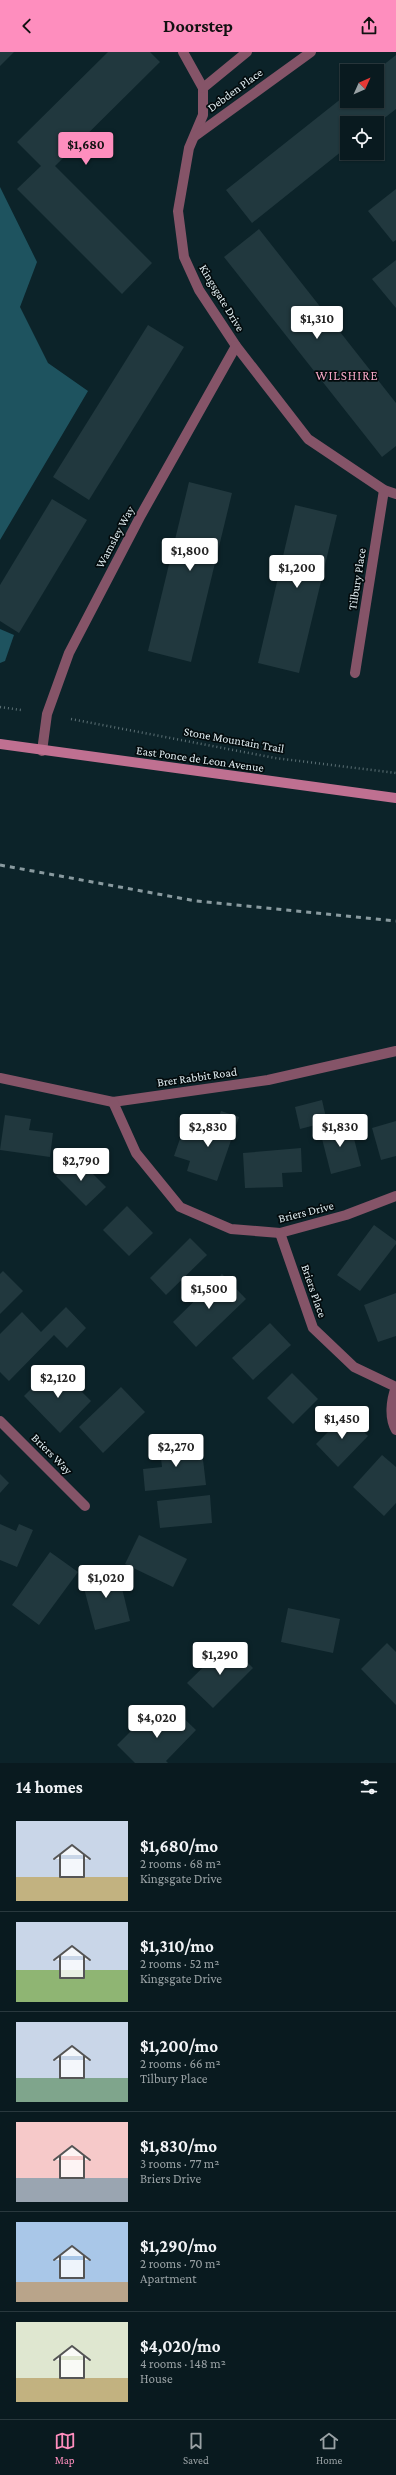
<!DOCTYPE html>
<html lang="en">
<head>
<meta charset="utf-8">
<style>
	:root { --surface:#091a1f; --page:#122328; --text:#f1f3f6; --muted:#99a1a4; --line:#29383d; --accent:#fe8ebe }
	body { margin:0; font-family:"Crimson Pro",serif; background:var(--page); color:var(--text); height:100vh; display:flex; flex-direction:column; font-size:15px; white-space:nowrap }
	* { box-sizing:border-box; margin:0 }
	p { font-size:13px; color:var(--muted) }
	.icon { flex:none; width:22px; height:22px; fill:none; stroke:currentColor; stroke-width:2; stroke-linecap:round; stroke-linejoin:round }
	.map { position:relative; height:1711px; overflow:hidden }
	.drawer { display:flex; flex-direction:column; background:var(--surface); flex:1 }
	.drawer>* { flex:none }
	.needle { width:26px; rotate:45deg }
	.tools { position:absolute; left:340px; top:12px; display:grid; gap:8px }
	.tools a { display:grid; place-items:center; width:44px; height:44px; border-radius:0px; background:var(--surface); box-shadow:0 1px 3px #0004,0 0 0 1px var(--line); font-size:20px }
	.price { position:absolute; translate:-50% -34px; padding:0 9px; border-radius:4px; background:#fff; color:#222; font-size:13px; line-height:26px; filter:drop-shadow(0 1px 2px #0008) }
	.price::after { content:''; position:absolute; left:50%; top:24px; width:12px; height:9px; margin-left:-6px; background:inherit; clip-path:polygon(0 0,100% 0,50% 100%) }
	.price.current { background:var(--accent); color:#111 }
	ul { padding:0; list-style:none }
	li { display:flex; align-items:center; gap:12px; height:100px; padding:0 16px }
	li+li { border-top:1px solid var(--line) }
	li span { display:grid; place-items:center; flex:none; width:112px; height:80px; border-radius:0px; color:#555 }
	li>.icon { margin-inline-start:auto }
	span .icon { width:48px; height:48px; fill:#fffc; stroke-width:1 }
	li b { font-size:17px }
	h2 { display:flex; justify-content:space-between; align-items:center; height:48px; padding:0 16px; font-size:17px }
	header { display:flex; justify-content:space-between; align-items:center; height:52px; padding:0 16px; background:var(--accent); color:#111; font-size:18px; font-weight:700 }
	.dock { display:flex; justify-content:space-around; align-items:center; height:56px; border-top:1px solid var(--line); background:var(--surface); font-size:11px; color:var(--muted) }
	.dock a { display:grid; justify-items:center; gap:2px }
	.dock .current { color:var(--accent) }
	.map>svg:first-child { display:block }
	.forest { fill:#1e535f }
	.building { fill:#21383e }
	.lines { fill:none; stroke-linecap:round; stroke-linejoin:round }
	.path { stroke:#5b6f74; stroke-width:2.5; stroke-dasharray:1 3; stroke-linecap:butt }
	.minor { stroke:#855468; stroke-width:10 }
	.secondary { stroke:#bf7091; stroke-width:10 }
	.rail { stroke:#899a9f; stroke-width:3; stroke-dasharray:5 5; stroke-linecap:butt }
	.labels { text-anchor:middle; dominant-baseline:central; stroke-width:3.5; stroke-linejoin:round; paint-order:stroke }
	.street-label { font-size:12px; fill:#e1eef2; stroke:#030b0d }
	.neighbourhood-label { font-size:13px; letter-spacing:1px; fill:#f4a5c4; stroke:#030b0d }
</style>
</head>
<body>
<header><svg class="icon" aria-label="back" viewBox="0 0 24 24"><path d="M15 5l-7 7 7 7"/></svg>Doorstep<svg class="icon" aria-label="share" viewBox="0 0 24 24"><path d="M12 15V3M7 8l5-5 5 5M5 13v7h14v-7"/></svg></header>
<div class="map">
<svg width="396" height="1711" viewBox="0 0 396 1711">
	<rect width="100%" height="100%" fill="#0c2329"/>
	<g class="forest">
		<polygon points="0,135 37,210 20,255 48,311 88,339 0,488"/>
		<polygon points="0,577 14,583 5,609 0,611"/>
	</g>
	<g class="building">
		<polygon points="0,0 14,0 0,14"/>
		<polygon points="108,0 150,0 160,10 55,114 152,211 122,242 17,137 41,114 17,90"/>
		<polygon points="396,3 396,57 378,71 347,71 347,95 252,171 226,138 347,42 347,49 377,49 377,18"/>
		<polygon points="396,137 396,188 393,190 368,159"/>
		<polygon points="259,177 396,351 396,394 382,405 224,205"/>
		<polygon points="396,208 396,256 372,227"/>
		<polygon points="148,273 184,295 89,448 53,425"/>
		<polygon points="189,430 232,441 191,610 148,599"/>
		<polygon points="52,447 87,468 19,581 0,569 0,533"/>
		<polygon points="295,453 337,463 299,621 258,611"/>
		<polygon points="322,1048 327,1070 300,1077 295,1055"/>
		<polygon points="221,1059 239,1065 217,1129 187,1119 190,1109 174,1104 182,1081 210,1091"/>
		<polygon points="5,1063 31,1067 29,1078 53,1081 50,1105 0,1098"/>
		<polygon points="396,1069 396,1104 381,1108 372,1076"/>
		<polygon points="350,1071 361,1114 331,1122 320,1079"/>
		<polygon points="301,1096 302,1120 282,1121 283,1135 245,1136 243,1101"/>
		<polygon points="76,1105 106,1135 86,1154 56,1124"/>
		<polygon points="127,1154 153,1181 129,1204 103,1178"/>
		<polygon points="374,1173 396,1189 396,1192 360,1239 337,1223"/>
		<polygon points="190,1186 207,1203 166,1243 150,1226"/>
		<polygon points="3,1219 23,1239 0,1262 0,1222"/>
		<polygon points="222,1222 246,1247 196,1295 173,1270"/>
		<polygon points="396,1241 396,1284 378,1290 364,1253"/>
		<polygon points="66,1255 86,1276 67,1296 54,1283 9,1329 0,1320 0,1282 22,1260 41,1280"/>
		<polygon points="270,1271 291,1293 253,1328 232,1306"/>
		<polygon points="55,1313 91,1349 60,1381 24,1344"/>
		<polygon points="292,1321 318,1347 293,1372 267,1346"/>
		<polygon points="121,1335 145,1360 103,1401 79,1375"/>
		<polygon points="346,1362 368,1384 338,1415 316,1392"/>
		<polygon points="183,1387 184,1401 202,1399 206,1433 145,1439 143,1417 162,1415 159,1389"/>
		<polygon points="382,1403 396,1415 396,1451 384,1464 353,1435"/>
		<polygon points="0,1422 9,1431 0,1441"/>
		<polygon points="210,1443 212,1471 160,1476 157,1449"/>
		<polygon points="0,1472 16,1479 19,1472 33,1478 17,1515 0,1508"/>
		<polygon points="139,1483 187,1507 173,1535 125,1512"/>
		<polygon points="50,1500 78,1520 39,1573 12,1553"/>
		<polygon points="117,1516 130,1569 95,1578 81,1525"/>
		<polygon points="288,1556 340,1567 333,1601 281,1590"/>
		<polygon points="228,1591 253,1616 213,1656 187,1631"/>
		<polygon points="387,1591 396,1600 396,1653 361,1617"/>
		<polygon points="171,1654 196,1678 166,1709 168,1711 135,1711 117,1693 140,1670 148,1678"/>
	</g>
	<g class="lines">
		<g class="path">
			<polyline points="0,655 21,658"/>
			<polyline points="71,667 275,706 396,721"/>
		</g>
		<g class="minor">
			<polyline points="183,0 203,36 203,63 189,96 178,159 184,205 199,238 236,294 308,387 384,438 396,442"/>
			<polyline points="203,36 247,0"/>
			<polyline points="195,84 311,0"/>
			<polyline points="355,621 384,438"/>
			<polyline points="42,699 47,662 69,601 141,463 236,294"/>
			<polyline points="0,1026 113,1050 268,1028 396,999"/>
			<polyline points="113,1050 136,1101 180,1155 231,1177 280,1181 346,1163 396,1144"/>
			<path d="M280 1181 313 1276 354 1315 396 1335C391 1348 389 1366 396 1378"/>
			<polyline points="0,1369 85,1454"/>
		</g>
		<polyline class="secondary" points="0,692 396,746"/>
		<polyline class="rail" points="0,813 196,849 396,869"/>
	</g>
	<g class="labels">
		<g class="street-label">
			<text transform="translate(235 38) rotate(-36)">Debden Place</text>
			<text transform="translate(222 246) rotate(59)">Kingsgate Drive</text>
			<text transform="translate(115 485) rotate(-62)">Wamsley Way</text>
			<text transform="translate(357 527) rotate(-81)">Tilbury Place</text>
			<text transform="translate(234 688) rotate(10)">Stone Mountain Trail</text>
			<text transform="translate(200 707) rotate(8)">East Ponce de Leon Avenue</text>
			<text transform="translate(197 1025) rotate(-8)">Brer Rabbit Road</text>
			<text transform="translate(306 1160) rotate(-14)">Briers Drive</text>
			<text transform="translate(314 1239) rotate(71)">Briers Place</text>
			<text transform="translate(52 1402) rotate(45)">Briers Way</text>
		</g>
		<g class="neighbourhood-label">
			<text x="347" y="323">WILSHIRE</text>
		</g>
	</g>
</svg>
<div class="tools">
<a><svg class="needle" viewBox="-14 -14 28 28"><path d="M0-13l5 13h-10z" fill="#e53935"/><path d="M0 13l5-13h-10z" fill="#99a1a4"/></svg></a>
<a><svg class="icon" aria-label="locate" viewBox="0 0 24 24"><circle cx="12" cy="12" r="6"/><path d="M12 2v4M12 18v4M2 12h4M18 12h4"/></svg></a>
</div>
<b class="price current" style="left:86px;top:114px">$1,680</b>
<b class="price" style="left:317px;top:288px">$1,310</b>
<b class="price" style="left:190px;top:520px">$1,800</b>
<b class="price" style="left:297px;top:537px">$1,200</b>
<b class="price" style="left:208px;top:1096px">$2,830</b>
<b class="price" style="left:340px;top:1096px">$1,830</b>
<b class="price" style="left:81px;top:1130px">$2,790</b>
<b class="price" style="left:209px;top:1258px">$1,500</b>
<b class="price" style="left:58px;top:1347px">$2,120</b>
<b class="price" style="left:342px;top:1388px">$1,450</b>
<b class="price" style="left:176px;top:1416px">$2,270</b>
<b class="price" style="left:106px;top:1547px">$1,020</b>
<b class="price" style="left:220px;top:1624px">$1,290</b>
<b class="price" style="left:157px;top:1687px">$4,020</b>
</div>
<section class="drawer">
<h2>14 homes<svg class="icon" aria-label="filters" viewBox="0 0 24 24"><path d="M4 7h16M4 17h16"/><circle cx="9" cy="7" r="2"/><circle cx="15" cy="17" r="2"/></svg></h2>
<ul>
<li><span style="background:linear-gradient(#c9d6e8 70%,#c2b280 0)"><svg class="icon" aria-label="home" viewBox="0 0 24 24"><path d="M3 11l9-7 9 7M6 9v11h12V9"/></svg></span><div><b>$1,680/mo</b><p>2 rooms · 68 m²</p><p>Kingsgate Drive</p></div></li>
<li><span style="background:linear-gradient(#c9d6e8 60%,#8fb573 0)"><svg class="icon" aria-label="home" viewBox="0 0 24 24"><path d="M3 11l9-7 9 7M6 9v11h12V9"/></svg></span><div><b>$1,310/mo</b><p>2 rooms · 52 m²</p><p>Kingsgate Drive</p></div></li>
<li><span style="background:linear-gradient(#c9d6e8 70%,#7fa58c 0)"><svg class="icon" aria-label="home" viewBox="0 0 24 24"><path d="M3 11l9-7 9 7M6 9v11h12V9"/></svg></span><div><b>$1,200/mo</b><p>2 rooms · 66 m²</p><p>Tilbury Place</p></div></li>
<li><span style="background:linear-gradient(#f6c9c9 70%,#9aa5b1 0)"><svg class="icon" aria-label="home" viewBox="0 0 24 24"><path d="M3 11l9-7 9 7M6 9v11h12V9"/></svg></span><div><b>$1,830/mo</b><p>3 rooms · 77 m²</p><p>Briers Drive</p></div></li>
<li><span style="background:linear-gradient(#a9c7e8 75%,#b9a48a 0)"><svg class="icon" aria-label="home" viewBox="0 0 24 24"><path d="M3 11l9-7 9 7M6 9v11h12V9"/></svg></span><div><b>$1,290/mo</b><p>2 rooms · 70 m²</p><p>Apartment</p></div></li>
<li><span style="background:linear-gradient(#dfe7d0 70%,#c2b280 0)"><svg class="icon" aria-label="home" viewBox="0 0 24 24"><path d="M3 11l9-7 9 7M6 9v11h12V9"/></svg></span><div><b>$4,020/mo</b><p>4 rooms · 148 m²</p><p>House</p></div></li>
</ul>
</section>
<nav class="dock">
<a class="current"><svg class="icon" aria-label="map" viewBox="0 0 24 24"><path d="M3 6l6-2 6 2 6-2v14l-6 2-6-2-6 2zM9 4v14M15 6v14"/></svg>Map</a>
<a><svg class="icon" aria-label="saved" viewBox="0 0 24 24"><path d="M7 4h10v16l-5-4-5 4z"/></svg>Saved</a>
<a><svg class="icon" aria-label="home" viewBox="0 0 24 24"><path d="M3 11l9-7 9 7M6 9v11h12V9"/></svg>Home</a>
</nav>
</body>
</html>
